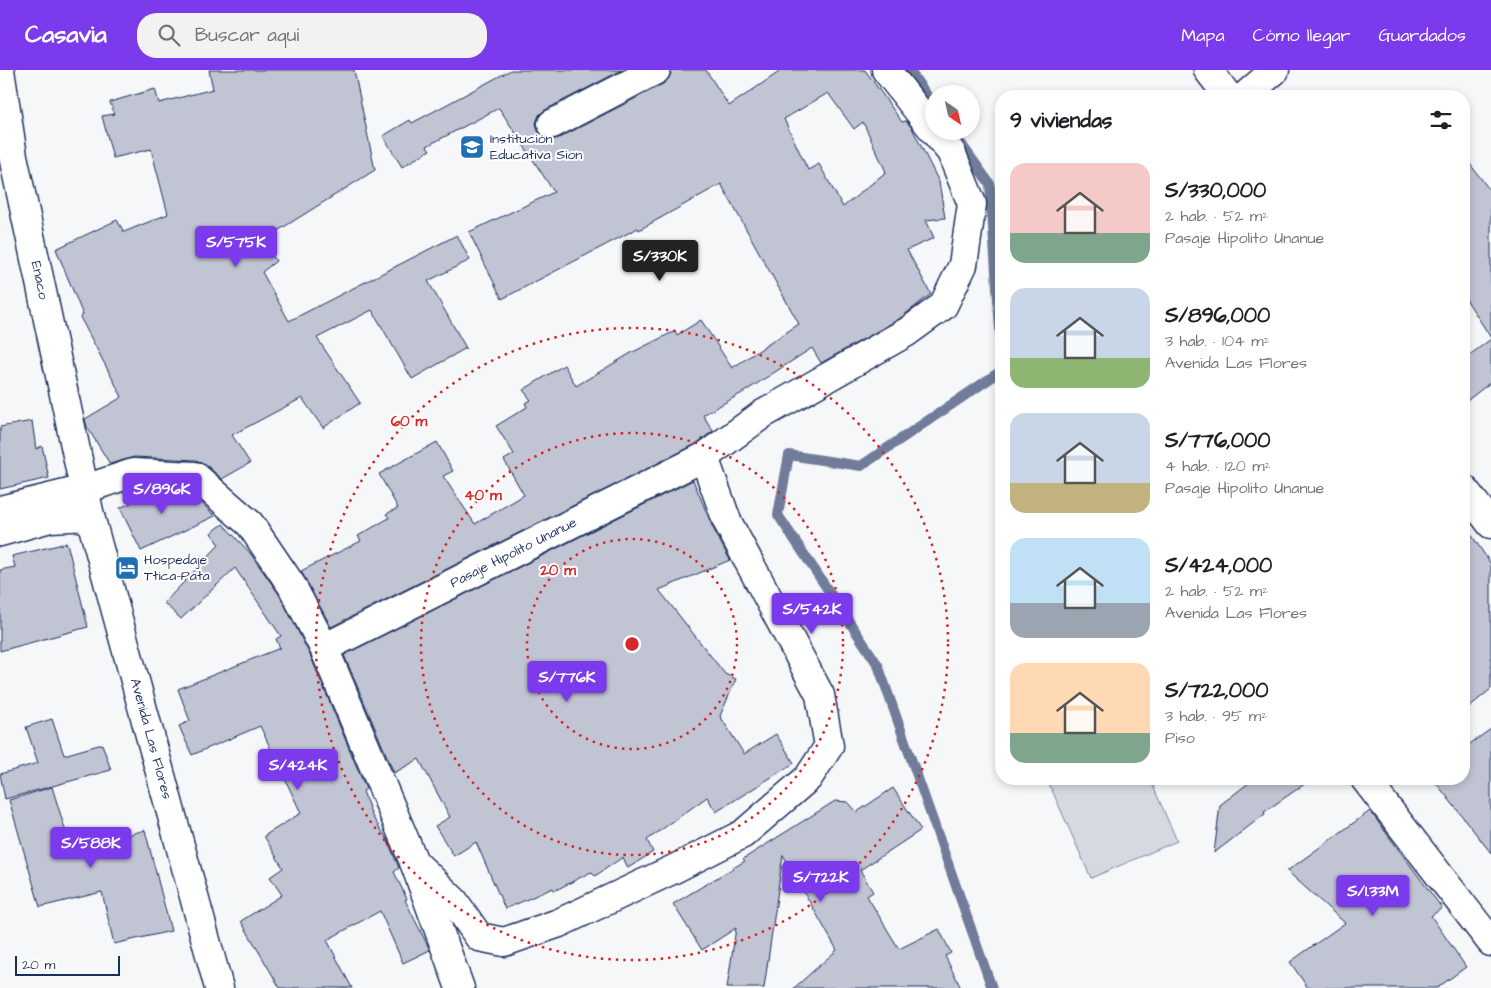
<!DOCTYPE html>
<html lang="es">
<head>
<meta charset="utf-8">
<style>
	:root { --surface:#fff; --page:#f2f2f2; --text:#202124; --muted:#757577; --accent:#7c3aed }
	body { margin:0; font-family:"Architects Daughter",sans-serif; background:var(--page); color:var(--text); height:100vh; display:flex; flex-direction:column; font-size:19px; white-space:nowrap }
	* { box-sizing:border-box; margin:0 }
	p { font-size:16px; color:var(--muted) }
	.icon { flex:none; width:28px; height:28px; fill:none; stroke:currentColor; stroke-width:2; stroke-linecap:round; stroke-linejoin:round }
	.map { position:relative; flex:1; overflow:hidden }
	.panel { position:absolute; left:995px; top:20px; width:475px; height:695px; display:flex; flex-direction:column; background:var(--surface); border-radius:20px; box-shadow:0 2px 8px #0003 }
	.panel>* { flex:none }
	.needle { width:32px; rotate:146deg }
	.controls { position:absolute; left:925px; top:15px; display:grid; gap:10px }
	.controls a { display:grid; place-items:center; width:55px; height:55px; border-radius:50%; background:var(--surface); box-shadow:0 2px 8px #0003; font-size:25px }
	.scale { position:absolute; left:15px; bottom:12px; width:105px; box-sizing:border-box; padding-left:5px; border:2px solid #1b2f5e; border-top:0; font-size:14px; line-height:18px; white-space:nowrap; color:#1b2f5e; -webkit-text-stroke:4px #fff; paint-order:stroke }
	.price { position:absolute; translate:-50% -42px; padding:0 11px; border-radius:5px; background:var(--accent); color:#fff; font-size:16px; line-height:32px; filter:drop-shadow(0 1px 2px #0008) }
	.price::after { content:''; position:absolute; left:50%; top:30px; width:15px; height:11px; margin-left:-8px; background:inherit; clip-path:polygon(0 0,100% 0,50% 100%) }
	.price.active { background:#222; color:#fff }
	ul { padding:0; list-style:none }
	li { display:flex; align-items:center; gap:15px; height:125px; padding:0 15px }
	li span { display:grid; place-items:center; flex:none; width:140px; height:100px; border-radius:15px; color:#555 }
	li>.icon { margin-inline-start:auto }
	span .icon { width:60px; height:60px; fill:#fffc; stroke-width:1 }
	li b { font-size:21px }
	h2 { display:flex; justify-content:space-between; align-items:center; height:60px; padding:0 15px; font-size:21px }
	header { display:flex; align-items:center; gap:30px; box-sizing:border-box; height:70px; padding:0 25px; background:var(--accent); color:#fff }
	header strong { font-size:24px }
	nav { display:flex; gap:28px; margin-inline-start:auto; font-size:18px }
	.search { width:350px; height:45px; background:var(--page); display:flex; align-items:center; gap:12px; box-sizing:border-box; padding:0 18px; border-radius:20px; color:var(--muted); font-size:19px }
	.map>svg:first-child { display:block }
	.green { fill:#d6d9e2; stroke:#7884a0 }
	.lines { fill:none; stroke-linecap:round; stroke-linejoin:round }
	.stream { stroke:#707c99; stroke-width:10 }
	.building { fill:#c0c4d3; stroke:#1b2f5e; fill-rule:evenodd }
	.minor-casing { stroke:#1b2f5e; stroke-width:31 }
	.major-casing { stroke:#1b2f5e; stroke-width:31 }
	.minor { stroke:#fff; stroke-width:28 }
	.major { stroke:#fff; stroke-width:28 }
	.ring { fill:none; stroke:#d62828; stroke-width:2.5; stroke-dasharray:2.5 5 }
	.labels { text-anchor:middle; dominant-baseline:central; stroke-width:4; stroke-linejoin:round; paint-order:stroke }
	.poi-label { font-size:14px; fill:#1b2f5e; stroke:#fff; text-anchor:start }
	.street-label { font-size:14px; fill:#1b2f5e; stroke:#fff }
	.centre { fill:#d62828; stroke:#fff; stroke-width:2.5 }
	.ring-label { font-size:15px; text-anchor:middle; font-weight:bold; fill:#d62828; stroke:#fff; stroke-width:4; stroke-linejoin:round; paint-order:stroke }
</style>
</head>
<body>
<header>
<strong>Casavia</strong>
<div class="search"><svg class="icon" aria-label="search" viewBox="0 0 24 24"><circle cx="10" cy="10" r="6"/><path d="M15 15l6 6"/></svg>Buscar aquí</div>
<nav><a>Mapa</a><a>Cómo llegar</a><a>Guardados</a></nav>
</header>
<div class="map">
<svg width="1491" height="918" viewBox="0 0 1491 918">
	<rect width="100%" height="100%" fill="#f6f7f9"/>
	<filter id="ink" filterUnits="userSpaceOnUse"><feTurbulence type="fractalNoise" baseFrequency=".02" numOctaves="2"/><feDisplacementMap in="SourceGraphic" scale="10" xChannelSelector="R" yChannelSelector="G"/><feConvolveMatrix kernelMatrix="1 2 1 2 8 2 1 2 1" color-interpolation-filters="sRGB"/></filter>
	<g filter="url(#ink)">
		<polygon class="green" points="1047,709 1150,709 1177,771 1091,808"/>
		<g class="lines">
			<g class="stream">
				<polyline points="909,0 934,35"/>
				<polyline points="952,61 990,114 1001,274"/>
				<polyline points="992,918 878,595 778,445 789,385 861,396 1001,301"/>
			</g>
		</g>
		<g class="building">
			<polygon points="209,0 354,0 375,100 263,170 276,191 262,202 289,251 457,165 470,190 428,211 466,278 412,309 372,240 317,268 360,333 323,358 302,328 232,365 250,393 222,409 205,394 196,390 134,387 110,394 87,357 85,349 122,327 80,247 83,245 56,179 117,150 124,162 168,144 151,79 113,88 102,46 114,44 110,32 155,19 159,33 213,19"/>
			<path d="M511 0H622L545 40 539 45 536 53 538 61 543 67 552 70 559 68 663 14 669 8 672 0H706L729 36 782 0H865L902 52 906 51 912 58 939 112 945 148 926 150 934 168 907 180 931 224 899 249 821 293 812 278 744 322 703 345 713 361 696 374 331 557 301 501 361 471 358 466 389 448 386 444 398 438 379 404 437 372 453 401 443 406 475 454 524 425 504 390 514 384 496 356 527 337 525 333 531 330 523 320 564 295 576 316 631 283 675 261 677 265 701 250 732 298 799 254 721 114 639 160 638 158 502 229 469 162 554 122 499 38 427 76 430 80 402 97 383 66 410 50 412 53ZM828 23 854 59 863 52 886 102 843 137 819 94 808 100 784 49Z"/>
			<polygon points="1464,86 1491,122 1491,268 1464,226"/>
			<polygon points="1491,269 1491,312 1464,333 1464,289"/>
			<polygon points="32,351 36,379 42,376 49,408 0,419 0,357"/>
			<polygon points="693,410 713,458 730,490 659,520 725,604 736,609 720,646 744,684 776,664 794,693 716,742 707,727 647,770 653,782 628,798 623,787 595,806 591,802 554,821 553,818 505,839 476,772 454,786 435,756 450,747 419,689 394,703 344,585"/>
			<polygon points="135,419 189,421 215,446 141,481 120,438 133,432 127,422"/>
			<polygon points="223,454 250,483 279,524 310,585 366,719 363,721 372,746 387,769 399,798 394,802 407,829 405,830 430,880 403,893 380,841 327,870 352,918 280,918 241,851 282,825 270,807 283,798 264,766 301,743 260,656 192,685 179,656 190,651 178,619 280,578 276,569 281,566 235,498 181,549 164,533 219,475 211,463"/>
			<polygon points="1464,454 1491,494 1491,619 1464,641"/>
			<polygon points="67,473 88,557 0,581 0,500 15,497 12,486"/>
			<polygon points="52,649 64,685 102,674 111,700 5,729 0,704 38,693 26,657"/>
			<polygon points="1491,659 1491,783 1433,709 1464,709 1464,678"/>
			<polygon points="1254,709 1312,709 1264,742 1265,744 1214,783 1220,735"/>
			<polygon points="52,717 69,772 83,768 85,777 145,760 171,861 114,874 102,822 40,837 9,730"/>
			<polygon points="893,718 921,760 860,800 873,822 867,826 899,879 939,859 951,883 945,886 961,918 794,918 837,880 783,785 764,918 727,918 736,858 702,880 673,834 745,791 743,789 835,731 848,732 857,742"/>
			<polygon points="1370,741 1442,838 1431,846 1466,897 1437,918 1308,918 1290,892 1345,853 1287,801"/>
		</g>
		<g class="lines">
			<defs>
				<g id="minor">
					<polyline points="886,0 934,61"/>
					<polyline points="1208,0 1228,26"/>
					<polyline points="1245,26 1275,0"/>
					<polyline points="552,54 656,0"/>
					<polyline points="1464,419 1491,454"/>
					<polyline points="0,440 85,419 133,403 195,406 250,454 292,516 324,578 414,792 460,918"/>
					<polyline points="0,462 50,448 90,446"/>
					<path id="s1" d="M324 578 704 387"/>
					<polyline points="1365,709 1491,872"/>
					<polyline points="414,792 454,831 479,867 504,872 559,853 674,799 743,764 808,708 829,676 820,625 727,451 704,387 763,344 907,262 943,236 963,195 972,134 951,82 934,61"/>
				</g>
				<g id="major">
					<path id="s2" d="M0 0 13 86 90 446 219 918"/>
				</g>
			</defs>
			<use href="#minor" class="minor-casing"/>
			<use href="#major" class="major-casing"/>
			<use href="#minor" class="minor"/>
			<use href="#major" class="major"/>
		</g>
	</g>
	<g class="ring">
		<circle cx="632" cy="574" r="105"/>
		<circle cx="632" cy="574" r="211"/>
		<circle cx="632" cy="574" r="316"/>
	</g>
	<defs>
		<symbol id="school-square" viewBox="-11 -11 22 22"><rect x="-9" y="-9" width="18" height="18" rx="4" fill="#1f6fb2" stroke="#fff"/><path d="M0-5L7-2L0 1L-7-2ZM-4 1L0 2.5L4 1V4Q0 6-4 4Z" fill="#fff"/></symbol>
		<symbol id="hotel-square" viewBox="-11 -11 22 22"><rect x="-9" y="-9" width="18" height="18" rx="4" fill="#1f6fb2" stroke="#fff"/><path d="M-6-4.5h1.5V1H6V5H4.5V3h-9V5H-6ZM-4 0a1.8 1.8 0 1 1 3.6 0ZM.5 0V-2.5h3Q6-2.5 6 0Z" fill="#fff"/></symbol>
	</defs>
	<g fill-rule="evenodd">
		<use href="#school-square" x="458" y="63" width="28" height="28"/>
		<use href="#hotel-square" x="113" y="484" width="28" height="28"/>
	</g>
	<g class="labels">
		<g class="poi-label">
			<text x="490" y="69">Institución<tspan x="490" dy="16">Educativa Sion</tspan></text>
			<text x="144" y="490">Hospedaje<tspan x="144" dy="16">Ttica-Pata</tspan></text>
		</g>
		<g class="street-label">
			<text stroke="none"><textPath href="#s2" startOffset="214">Enaco</textPath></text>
			<text stroke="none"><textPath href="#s1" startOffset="212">Pasaje Hipolito Unanue</textPath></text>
			<text stroke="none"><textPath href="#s2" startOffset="686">Avenida Las Flores</textPath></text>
		</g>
	</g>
	<circle cx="632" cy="574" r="8" class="centre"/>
	<g class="ring-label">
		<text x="409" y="356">60 m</text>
		<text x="483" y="430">40 m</text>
		<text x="558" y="505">20 m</text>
	</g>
</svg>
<div class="controls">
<a><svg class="needle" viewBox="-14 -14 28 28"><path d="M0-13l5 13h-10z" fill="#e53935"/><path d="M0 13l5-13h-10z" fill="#757577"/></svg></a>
</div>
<div class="scale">20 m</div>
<b class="price" style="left:236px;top:198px">S/575K</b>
<b class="price active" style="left:660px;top:212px">S/330K</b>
<b class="price" style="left:162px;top:445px">S/896K</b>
<b class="price" style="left:812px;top:565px">S/542K</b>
<b class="price" style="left:567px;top:633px">S/776K</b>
<b class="price" style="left:298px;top:721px">S/424K</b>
<b class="price" style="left:91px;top:799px">S/588K</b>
<b class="price" style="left:821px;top:833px">S/722K</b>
<b class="price" style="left:1373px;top:847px">S/1.33M</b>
<section class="panel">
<h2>9 viviendas<svg class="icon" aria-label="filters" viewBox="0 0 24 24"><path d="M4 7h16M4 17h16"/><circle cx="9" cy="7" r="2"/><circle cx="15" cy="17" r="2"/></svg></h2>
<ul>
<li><span style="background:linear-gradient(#f6c9c9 70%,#7fa58c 0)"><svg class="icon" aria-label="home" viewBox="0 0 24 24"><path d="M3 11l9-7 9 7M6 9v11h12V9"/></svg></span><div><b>S/330,000</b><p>2 hab. · 52 m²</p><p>Pasaje Hipolito Unanue</p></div></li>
<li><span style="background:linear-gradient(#c9d6e8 70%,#8fb573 0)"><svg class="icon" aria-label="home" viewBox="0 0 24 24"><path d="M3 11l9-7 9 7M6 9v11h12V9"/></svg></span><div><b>S/896,000</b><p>3 hab. · 104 m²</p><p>Avenida Las Flores</p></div></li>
<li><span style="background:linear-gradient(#c9d6e8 70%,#c2b280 0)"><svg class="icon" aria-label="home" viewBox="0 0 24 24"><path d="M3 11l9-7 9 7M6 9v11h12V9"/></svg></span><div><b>S/776,000</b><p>4 hab. · 120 m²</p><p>Pasaje Hipolito Unanue</p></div></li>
<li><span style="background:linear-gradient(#bfe0f5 65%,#9aa5b1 0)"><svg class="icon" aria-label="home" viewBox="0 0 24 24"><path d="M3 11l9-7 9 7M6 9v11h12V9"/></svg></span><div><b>S/424,000</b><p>2 hab. · 52 m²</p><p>Avenida Las Flores</p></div></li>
<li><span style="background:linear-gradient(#ffd9b3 70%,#7fa58c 0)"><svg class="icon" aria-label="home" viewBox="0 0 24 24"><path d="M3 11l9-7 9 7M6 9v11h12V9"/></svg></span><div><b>S/722,000</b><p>3 hab. · 95 m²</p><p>Piso</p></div></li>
</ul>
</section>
</div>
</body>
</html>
